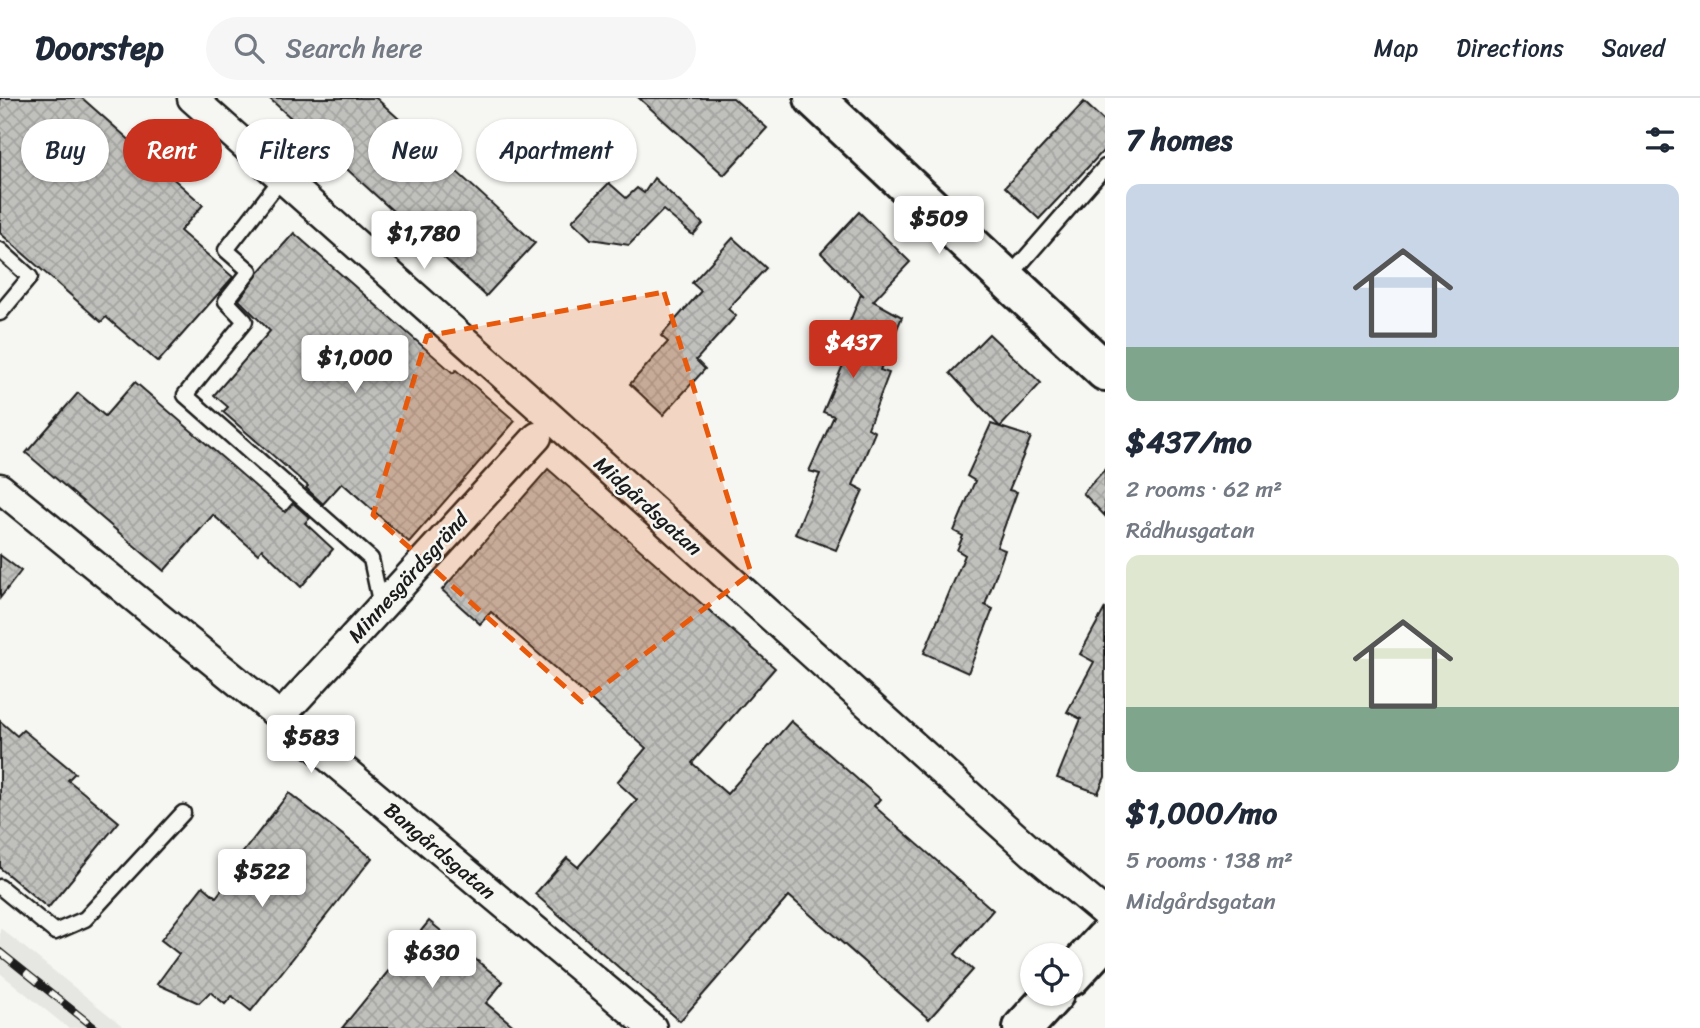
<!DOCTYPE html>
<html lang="en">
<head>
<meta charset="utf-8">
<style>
	:root { --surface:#fff; --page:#f6f6f7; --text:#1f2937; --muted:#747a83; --line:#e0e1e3; --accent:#c8321e }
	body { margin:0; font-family:Sriracha,sans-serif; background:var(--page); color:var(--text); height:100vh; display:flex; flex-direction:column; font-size:26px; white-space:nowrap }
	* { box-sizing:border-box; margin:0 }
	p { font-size:23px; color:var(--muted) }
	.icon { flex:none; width:38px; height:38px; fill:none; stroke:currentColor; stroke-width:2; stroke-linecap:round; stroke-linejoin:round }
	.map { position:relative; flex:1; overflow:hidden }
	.details { display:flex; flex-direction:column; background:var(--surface); width:595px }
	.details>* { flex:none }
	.banner { position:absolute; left:21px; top:21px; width:665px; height:63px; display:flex; gap:14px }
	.tools { position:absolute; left:1020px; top:845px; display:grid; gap:14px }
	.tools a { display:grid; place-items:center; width:63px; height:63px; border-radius:50%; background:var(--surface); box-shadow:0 2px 5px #0004; font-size:35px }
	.price { position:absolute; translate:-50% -60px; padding:0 16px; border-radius:7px; background:#fff; color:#222; font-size:23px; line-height:46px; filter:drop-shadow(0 2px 4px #0008) }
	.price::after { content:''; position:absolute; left:50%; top:42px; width:21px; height:16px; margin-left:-10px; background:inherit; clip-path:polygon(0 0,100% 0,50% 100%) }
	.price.current { background:var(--accent); color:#fff }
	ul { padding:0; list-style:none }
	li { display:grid; align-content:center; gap:14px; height:371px; padding:0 21px }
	li span { display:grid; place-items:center; height:217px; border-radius:14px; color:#555 }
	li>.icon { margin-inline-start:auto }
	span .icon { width:126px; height:126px; fill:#fffc; stroke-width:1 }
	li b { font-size:30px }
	h2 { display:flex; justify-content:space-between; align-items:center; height:84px; padding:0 21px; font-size:30px }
	.chip { padding:0 24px; border-radius:32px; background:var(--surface); box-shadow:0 2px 5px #0004; font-size:24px; line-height:63px }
	.chip.current { background:var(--accent); color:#fff }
	header { display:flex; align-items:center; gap:42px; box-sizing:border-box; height:98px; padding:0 35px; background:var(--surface); border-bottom:2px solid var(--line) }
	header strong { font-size:33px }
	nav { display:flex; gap:38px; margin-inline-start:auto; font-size:24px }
	.search { width:490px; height:63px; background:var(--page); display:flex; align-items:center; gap:18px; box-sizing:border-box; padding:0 24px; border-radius:38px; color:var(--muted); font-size:26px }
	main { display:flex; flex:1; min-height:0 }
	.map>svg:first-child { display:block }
	.built { fill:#e6e6e2 }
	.building { fill:url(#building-cross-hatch); stroke:#1c1c1c; stroke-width:2 }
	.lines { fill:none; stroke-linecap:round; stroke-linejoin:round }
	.lane-casing { stroke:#1c1c1c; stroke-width:19 }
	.street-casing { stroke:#1c1c1c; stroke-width:33 }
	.secondary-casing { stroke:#1c1c1c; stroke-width:44 }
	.lane { stroke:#f6f6f2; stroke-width:14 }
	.street { stroke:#f6f6f2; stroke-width:28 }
	.secondary { stroke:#f6f6f2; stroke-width:38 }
	.rail-casing { stroke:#1c1c1c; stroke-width:8 }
	.rail { stroke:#f6f6f2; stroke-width:5; stroke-dasharray:16; stroke-linecap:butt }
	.marked { fill:#e8590c; fill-opacity:0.2; stroke:#e8590c; stroke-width:5; stroke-dasharray:14 9; stroke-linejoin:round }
	.labels { text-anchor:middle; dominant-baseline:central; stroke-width:5; stroke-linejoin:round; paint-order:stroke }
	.street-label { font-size:21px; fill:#1c1c1c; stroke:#f6f6f2 }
</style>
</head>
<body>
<header>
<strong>Doorstep</strong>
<div class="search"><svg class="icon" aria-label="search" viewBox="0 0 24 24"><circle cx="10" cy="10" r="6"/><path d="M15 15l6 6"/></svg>Search here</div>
<nav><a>Map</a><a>Directions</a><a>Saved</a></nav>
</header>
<main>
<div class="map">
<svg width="1105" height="930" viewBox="0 0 1105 930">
	<defs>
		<pattern id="building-cross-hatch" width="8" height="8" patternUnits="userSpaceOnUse" patternTransform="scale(1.75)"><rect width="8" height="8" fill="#c0c0bd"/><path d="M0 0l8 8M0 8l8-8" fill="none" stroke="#a4a4a2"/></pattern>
	</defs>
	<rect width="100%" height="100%" fill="#f6f6f2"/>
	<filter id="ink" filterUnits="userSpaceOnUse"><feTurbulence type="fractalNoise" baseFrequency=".0143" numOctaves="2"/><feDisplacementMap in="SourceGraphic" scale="14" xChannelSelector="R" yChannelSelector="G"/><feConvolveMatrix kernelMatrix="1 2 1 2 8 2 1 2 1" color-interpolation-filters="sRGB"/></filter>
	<g filter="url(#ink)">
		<polygon class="built" points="0,830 24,849 125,930 68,930 0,875"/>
		<g class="building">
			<polygon points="0,0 82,0 203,107 180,133 233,179 158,264 106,219 101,224 0,135"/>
			<polygon points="269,0 376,0 535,145 486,198"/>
			<polygon points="639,0 733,0 767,30 724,77"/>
			<polygon points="1084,4 1105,24 1105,51 1039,121 1005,89"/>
			<polygon points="654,80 703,126 693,137 663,112 629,147 591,141 572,123 609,85 626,100 637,90 644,95"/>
			<polygon points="859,114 910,164 873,203 902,219 880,272 889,275 868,330 875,334 853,387 863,392 836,452 795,436 820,376 809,373 834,318 823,314 846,260 837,256 861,196 864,198 821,155"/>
			<polygon points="294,135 453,275 456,272 515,323 409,444 342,385 323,406 306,390 308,388 223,314 228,309 214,297 270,233 239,202 259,174"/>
			<polygon points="733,140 766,170 728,211 736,218 696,262 705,271 663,317 630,286 668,244 661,238 701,193 692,185"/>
			<polygon points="989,236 1041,285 1000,329 950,275"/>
			<polygon points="135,284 285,414 293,405 310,420 305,425 333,451 301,489 262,451 258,456 213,417 164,473 26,355 78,295 105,318"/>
			<polygon points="991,326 1031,339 1009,392 1017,394 997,449 1005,452 985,507 993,511 968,575 924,555 965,457 957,452 963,438 954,433 975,383 967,378"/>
			<polygon points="548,371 775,570 692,665 727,696 791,623 880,701 874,708 993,812 955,856 973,872 929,921 789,798 680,923 535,796 567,760 578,769 637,702 617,684 646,650 491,514 480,526 442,492"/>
			<polygon points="1105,371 1105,418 1083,395"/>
			<polygon points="0,457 21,473 0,500"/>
			<polygon points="1105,510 1105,679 1098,695 1057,680 1081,621 1067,614 1094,564 1080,556"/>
			<polygon points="0,623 17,638 23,632 75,675 68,682 119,724 48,810 0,770"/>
			<polygon points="289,695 372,760 251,913 232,898 225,906 210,894 199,905 157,886 179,856 161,842 203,788 216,799 242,766 237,762"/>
			<polygon points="429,823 503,884 486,905 516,930 342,930"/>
		</g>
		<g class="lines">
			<defs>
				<g id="lane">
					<polyline points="282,80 226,152 250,173 226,203 245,223 185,297 371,461 381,508"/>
					<polyline points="0,152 30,179 0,215"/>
					<polyline points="1008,180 1105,69"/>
					<polyline points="0,789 55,834 85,821 183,715"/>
				</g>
				<g id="street">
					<polyline points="192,0 548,317 1033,755 1105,815"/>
					<polyline points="0,390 259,601 652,930"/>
					<polyline points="280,619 537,339"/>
				</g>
				<g id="secondary">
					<polyline points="814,0 1105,273"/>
					<polyline points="1071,878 1105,841"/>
					<polyline points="1023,930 1054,896"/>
				</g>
			</defs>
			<use href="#lane" class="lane-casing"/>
			<use href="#street" class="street-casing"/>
			<use href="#secondary" class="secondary-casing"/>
			<use href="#lane" class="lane"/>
			<use href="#street" class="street"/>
			<use href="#secondary" class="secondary"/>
			<defs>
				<polyline id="rail" points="0,854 95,930"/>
			</defs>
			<use href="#rail" class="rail-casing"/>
			<use href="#rail" class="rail"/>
		</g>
	</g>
	<path class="marked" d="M664 194 751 475 582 604 373 417 427 238Z"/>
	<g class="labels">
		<g class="street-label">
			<text transform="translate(648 408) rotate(42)">Midgårdsgatan</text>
			<text transform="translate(408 479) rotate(-48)">Minnesgärdsgränd</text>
			<text transform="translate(440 753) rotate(40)">Bangårdsgatan</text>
		</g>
	</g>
</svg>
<div class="tools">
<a><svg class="icon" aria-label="locate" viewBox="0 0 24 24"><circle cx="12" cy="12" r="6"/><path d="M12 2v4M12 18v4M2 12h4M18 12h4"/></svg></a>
</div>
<b class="price" style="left:939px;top:158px">$509</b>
<b class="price" style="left:424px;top:173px">$1,780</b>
<b class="price current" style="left:853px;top:282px">$437</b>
<b class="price" style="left:355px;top:297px">$1,000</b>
<b class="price" style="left:311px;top:677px">$583</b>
<b class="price" style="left:262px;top:811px">$522</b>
<b class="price" style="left:432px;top:892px">$630</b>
<div class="banner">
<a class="chip">Buy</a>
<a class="chip current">Rent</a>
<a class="chip">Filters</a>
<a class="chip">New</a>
<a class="chip">Apartment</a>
</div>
</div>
<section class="details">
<h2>7 homes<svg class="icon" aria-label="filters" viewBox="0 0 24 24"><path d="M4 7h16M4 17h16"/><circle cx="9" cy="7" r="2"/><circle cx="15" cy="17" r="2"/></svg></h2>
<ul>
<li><span style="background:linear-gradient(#c9d6e8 75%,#7fa58c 0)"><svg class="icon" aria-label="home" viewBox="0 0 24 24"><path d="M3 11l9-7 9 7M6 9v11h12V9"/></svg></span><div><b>$437/mo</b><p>2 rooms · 62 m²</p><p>Rådhusgatan</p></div></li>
<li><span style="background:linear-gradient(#dfe7d0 70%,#7fa58c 0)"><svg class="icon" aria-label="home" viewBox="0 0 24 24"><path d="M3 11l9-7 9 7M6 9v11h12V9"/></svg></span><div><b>$1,000/mo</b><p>5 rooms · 138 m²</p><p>Midgårdsgatan</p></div></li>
</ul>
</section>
</main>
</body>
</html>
